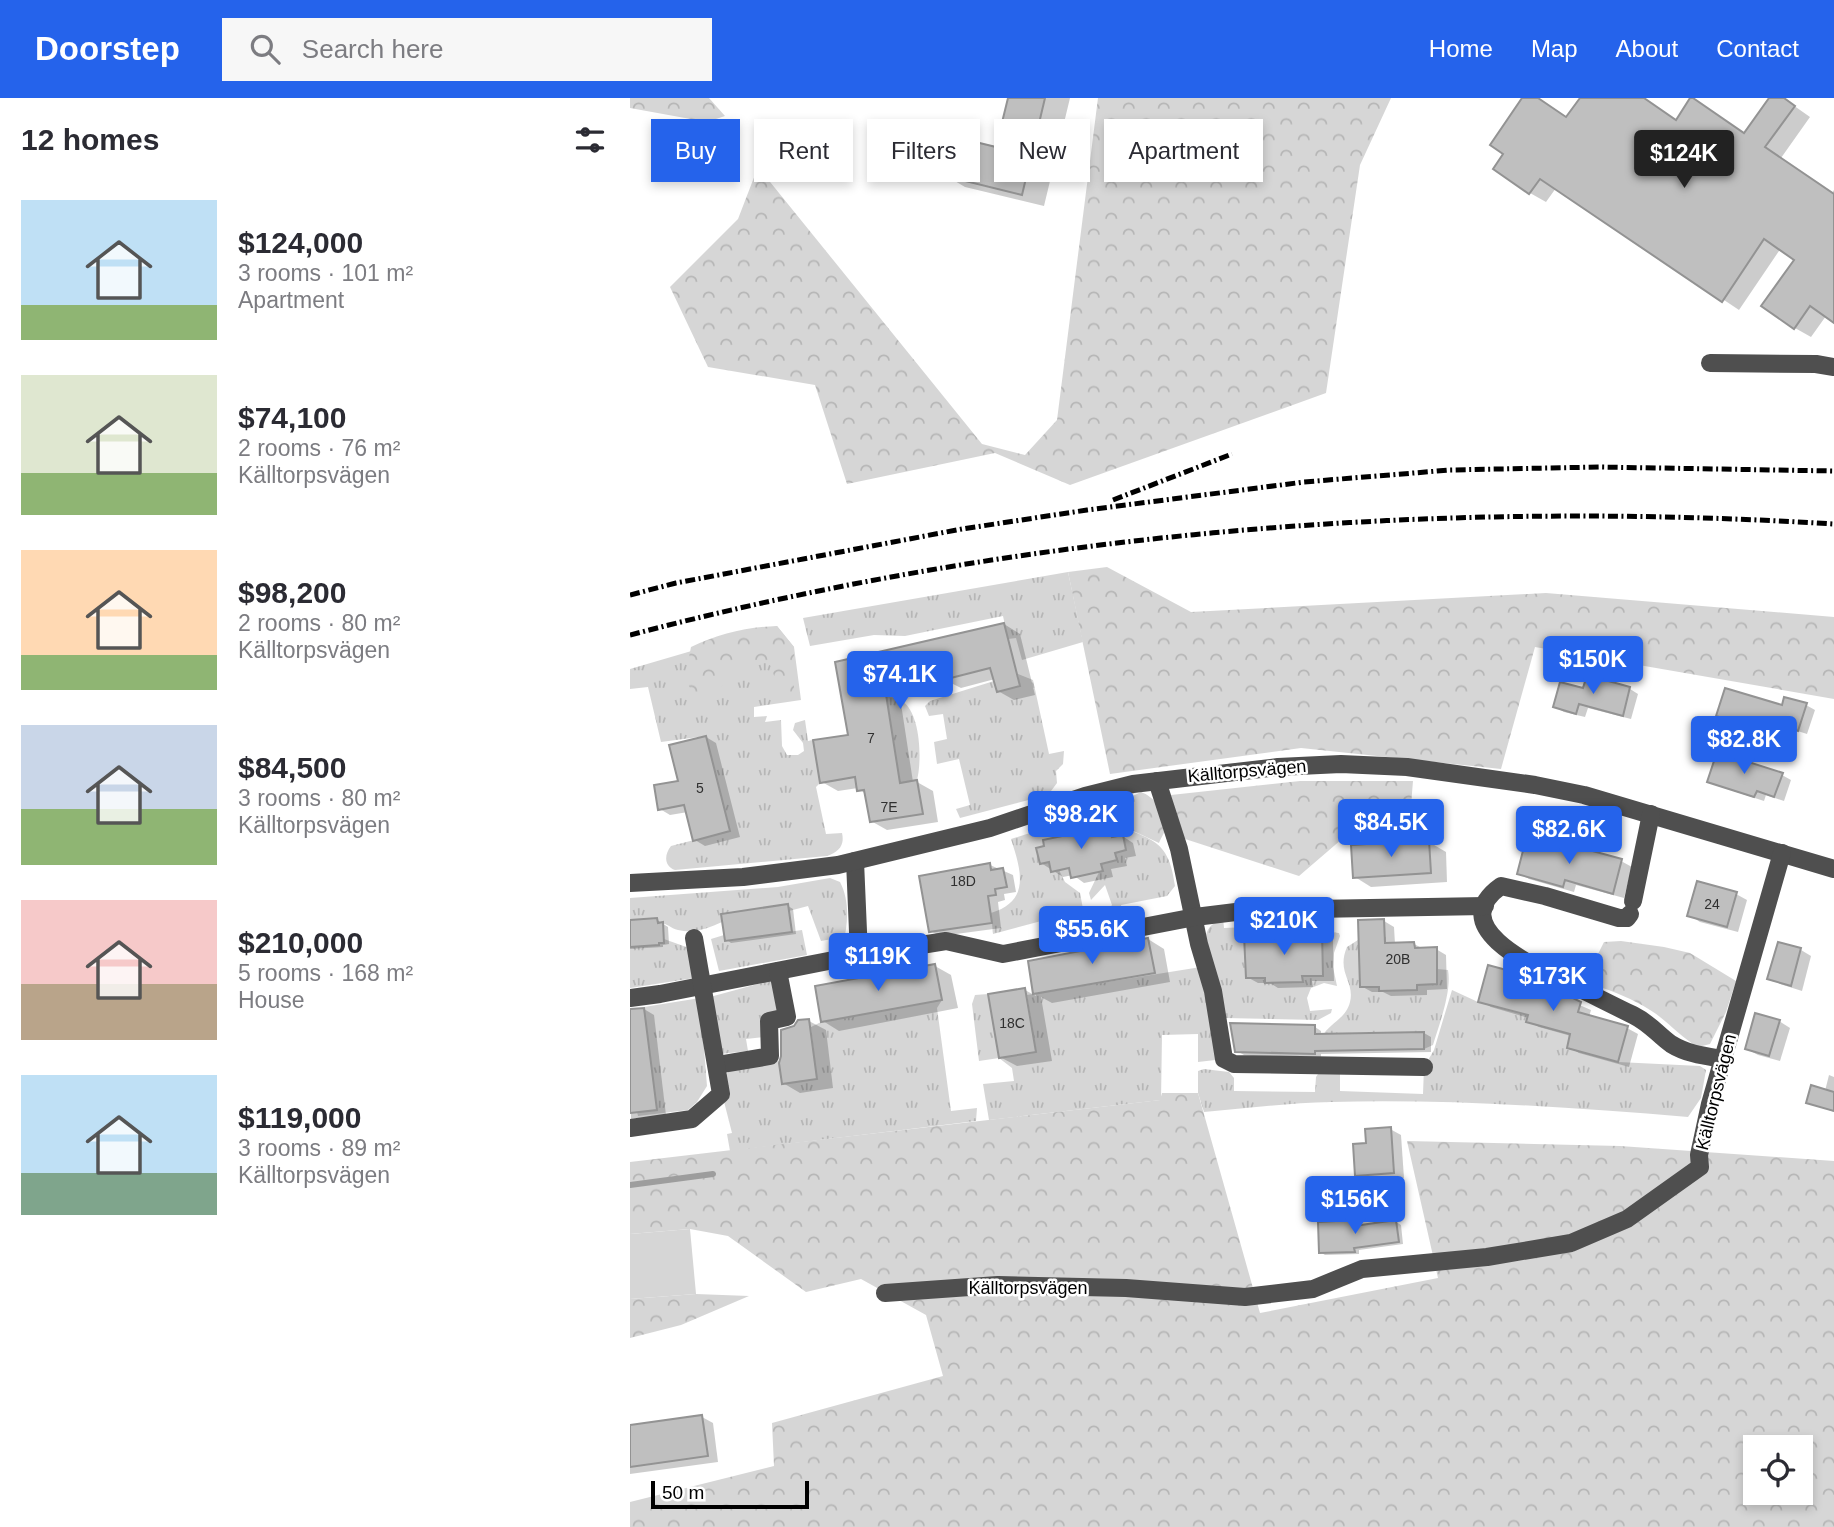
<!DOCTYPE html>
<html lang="en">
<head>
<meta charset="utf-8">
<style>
	:root { --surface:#fff; --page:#f7f7f7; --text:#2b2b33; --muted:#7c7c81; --accent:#2563eb }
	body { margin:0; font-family:Arial,sans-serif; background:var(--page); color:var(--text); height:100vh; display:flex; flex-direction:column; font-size:26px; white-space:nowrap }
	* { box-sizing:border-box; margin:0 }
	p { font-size:23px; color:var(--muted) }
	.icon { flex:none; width:38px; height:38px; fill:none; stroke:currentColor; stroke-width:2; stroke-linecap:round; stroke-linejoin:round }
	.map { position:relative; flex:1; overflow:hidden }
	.side { display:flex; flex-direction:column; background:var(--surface); width:630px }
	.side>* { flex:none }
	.banner { position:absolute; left:21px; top:21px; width:665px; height:63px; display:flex; gap:14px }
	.tools { position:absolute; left:1113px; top:1337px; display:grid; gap:14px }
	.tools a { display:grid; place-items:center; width:70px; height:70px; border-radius:0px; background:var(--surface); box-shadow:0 4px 10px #0003; font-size:35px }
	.scale { position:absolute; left:21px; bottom:18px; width:158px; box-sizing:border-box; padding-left:7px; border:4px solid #000; border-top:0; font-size:19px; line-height:24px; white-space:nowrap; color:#000; -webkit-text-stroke:5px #fff; paint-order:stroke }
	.price { position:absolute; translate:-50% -60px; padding:0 16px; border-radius:7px; background:var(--accent); color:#fff; font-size:23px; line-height:46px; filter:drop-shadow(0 2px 4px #0008) }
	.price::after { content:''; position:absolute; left:50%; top:42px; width:21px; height:16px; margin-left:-10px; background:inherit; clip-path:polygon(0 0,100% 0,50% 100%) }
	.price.current { background:#222; color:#fff }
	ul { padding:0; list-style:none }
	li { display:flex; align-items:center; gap:21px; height:175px; padding:0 21px }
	li span { display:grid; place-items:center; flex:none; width:196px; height:140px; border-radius:0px; color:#555 }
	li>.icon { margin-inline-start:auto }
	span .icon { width:84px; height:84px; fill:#fffc; stroke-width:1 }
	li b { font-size:30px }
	h2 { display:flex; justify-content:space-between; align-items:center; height:84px; padding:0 21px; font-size:30px }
	.tag { padding:0 24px; border-radius:0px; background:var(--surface); box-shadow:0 4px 10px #0003; font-size:24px; line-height:63px }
	.tag.current { background:var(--accent); color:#fff }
	header { display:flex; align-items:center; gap:42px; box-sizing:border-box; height:98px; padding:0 35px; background:var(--accent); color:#fff }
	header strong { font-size:33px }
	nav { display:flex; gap:38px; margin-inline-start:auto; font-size:24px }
	.search { width:490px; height:63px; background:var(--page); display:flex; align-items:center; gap:18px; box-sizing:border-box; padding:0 24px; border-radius:0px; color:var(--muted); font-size:26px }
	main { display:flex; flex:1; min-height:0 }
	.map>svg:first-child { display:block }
	.grass { fill:url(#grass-tufts) }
	.forest { fill:url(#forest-crowns); fill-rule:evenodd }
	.pitch { fill:#d6d6d6 }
	.shadow { fill:#0003 }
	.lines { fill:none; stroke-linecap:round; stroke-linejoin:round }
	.stream { stroke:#9d9d9d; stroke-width:6 }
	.building { fill:#bfbfbf; stroke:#939393; stroke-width:2 }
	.minor { stroke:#4f4f4f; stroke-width:18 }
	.rail { stroke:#000; stroke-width:5; stroke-dasharray:10 3.5 2 3.5; stroke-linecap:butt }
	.labels { text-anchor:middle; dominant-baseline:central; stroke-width:5; stroke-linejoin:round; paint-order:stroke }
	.number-label { font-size:14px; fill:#303030 }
	.street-label { font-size:18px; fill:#000; stroke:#fff }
</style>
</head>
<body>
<header>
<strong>Doorstep</strong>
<div class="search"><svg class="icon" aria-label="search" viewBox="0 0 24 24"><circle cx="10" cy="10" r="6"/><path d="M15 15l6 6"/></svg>Search here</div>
<nav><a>Home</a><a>Map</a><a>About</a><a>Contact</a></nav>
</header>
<main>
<section class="side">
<h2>12 homes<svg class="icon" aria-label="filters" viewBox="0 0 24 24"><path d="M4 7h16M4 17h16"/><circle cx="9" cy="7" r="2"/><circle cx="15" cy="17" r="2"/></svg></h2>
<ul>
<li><span style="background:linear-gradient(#bfe0f5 75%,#8fb573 0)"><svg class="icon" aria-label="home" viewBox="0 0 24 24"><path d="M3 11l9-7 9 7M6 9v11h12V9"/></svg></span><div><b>$124,000</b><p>3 rooms · 101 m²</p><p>Apartment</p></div></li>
<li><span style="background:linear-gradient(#dfe7d0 70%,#8fb573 0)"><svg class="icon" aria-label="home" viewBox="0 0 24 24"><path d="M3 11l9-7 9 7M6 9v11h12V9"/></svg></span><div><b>$74,100</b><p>2 rooms · 76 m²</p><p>Källtorpsvägen</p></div></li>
<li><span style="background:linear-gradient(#ffd9b3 75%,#8fb573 0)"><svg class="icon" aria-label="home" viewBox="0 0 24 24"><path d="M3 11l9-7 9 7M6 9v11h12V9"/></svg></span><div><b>$98,200</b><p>2 rooms · 80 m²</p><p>Källtorpsvägen</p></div></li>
<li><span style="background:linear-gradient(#c9d6e8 60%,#8fb573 0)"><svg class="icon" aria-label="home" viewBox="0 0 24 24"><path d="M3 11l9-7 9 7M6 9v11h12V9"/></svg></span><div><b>$84,500</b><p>3 rooms · 80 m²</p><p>Källtorpsvägen</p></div></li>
<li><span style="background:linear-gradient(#f6c9c9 60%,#b9a48a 0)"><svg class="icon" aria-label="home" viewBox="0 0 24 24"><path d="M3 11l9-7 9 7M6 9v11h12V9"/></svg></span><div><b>$210,000</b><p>5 rooms · 168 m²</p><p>House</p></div></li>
<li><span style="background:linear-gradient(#bfe0f5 70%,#7fa58c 0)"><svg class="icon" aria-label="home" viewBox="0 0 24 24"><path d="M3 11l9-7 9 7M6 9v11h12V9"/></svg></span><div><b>$119,000</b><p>3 rooms · 89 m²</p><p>Källtorpsvägen</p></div></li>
</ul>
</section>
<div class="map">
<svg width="1204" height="1429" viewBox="0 0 1204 1429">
	<defs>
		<pattern id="grass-tufts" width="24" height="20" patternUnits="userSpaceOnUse" patternTransform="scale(1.75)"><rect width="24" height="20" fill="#d6d6d6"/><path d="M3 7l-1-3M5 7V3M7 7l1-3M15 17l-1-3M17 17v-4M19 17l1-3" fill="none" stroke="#b6b6b6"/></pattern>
		<pattern id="forest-crowns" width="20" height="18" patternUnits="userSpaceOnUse" patternTransform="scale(1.75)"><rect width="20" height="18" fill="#d6d6d6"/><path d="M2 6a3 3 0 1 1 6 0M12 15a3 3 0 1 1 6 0" fill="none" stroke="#b6b6b6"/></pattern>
	</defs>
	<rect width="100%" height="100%" fill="#fff"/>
	<g class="grass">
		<polygon points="438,474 453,544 392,562 386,540 378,541 373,518 275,538 244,537 180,548 173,520"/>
		<path d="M147 528 164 549 171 602 124 609V619L137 618 135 624 151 622 152 648 157 657H168L174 653 173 645 163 632 165 625 175 622 178 643 183 642 190 685 186 689 196 736 212 735C215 748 208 754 197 758L45 772C34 768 34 757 41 748L99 733 76 638 31 644 18 589 0 591V571Z"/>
		<polygon points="388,576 403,582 419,656 434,653 433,666 426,673 427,685 418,697 330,720 326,711 340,707 329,661 307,666 304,644 317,641 313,616 299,618 295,608 300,603 364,583 367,594 390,588"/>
		<path d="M256 598C261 599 267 600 272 603 291 615 292 663 287 682L270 685Z"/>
		<path d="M472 713C506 747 538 727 545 788L537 798 491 807 495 828 475 830 469 824 482 807 475 787 461 802 459 795 469 774 473 773 471 766 487 762 485 755 496 752 493 737 482 739 480 728 406 750 410 766 419 764 421 774 429 772 435 784 450 795 457 832 448 835 446 824 417 830 415 822 363 836 361 815C401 803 391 772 381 741L428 726 460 720Z"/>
		<path d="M200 780 210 784C220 803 218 826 213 846L204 850 202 841 191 843 178 808 159 813 158 806 92 816V824C78 830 65 836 48 832 40 830 36 824 28 825L27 820 0 822V800L148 789Z"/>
		<path d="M696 815 699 834 709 835 710 838 704 855 703 869 707 888 694 885 681 890 677 900 680 913 702 911 701 915 688 922 595 920 576 841C575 830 585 824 593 819L594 830 618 829V818L644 819V836L615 844 616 880H635V884L673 883 672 878 693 877V841L663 835V816Z"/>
		<polygon points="172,832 177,857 89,873 81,841 94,837 96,843"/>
		<path d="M756 839V845H751V852H729L730 888 749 889 750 893 786 892 787 887 807 886V871L818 872C822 893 809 927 803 947L794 951V934L712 935 692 939C699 925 716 921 720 904 725 883 706 875 717 849L731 840Z"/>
		<polygon points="34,841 59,850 64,880 0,890 0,849 28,847 29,845 34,844"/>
		<polygon points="577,868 594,961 568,964 568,936 532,937 531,1002 359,1022 353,986 384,983 382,970 369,960 349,963 342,906 345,897 358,896 369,960 406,953 397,897"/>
		<polygon points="142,882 150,918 134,939 116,941 118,953 90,956 80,899"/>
		<path d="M822 892 848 904 898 917 896 924 940 936 937 950 988 964 1070 968 1076 972 1071 1000 1058 1019C939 1009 820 1001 701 1004 659 1005 616 1010 574 1014L568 995V973L574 971 599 974 604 980V993L685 994 686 979 690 973 710 976V993L793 996 794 969 804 952Z"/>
		<polygon points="70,900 77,988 67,1004 58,1012 8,1018 7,1014 27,1011 14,909"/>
		<polygon points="312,902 307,910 321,1013 347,1010 346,1023 100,1053 97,1036 102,1035 89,984 102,970 149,963 152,986 187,981 181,929 191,924"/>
	</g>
	<g class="forest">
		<polygon points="0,0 79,0 95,18 77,24 0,10"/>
		<polygon points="468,0 761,0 730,67 696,295 440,387 365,355 217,386 185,287 78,269 40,189 108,121 128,69 352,346 395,357 427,322"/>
		<polygon points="477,469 561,514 916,495 1204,519 1204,601 905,549 871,671 671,650 480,676 438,474"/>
		<path d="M147 528 164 549V593L150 597 141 568 129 561 105 573 84 597 64 599 55 579 61 549C88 536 117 529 147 528Z"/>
		<polygon points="670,683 783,683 781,707 726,729 669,778 549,739 541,697"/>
		<path d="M511 694C523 698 538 715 536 729 535 734 531 740 529 745L482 723 472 713Z"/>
		<path d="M991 843 1034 849 1060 855 1106 883 1096 914 1080 946 1068 949C1050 939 1038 923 1020 912 1003 901 984 894 965 887L959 874 974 844Z"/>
		<path d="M532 995H568L630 1215 808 1180 777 1043 990 1048 1204 1063V1429H0V1404L144 1368 142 1325 313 1278 296 1217 231 1181 176 1194 98 1138 60 1131 0 1136V1064L530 1002ZM1125 1349H1171V1395H1125Z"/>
		<polygon points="66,1196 119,1198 51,1227 0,1240 0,1201"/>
	</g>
	<polygon class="pitch" points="60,1131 66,1196 0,1201 0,1136"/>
	<g class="shadow">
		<polygon points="380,0 440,0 414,108 335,89 313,76 367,51"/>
		<polygon points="894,0 906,0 938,21 952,0 1014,0 1047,23 1116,36 1141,0 1153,0 1180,19 1151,60 1202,95 1204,92 1204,223 1196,218 1181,239 1165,230 1167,161 1151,150 1109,212 926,90 916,104 900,95 875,56"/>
		<polygon points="374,526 390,536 405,597 384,602 368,593 365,581 331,590 323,586 270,599 283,684 287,684 303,693 308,724 257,732 241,723 237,697 228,690 208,693 192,684 220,639 207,566"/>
		<polygon points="1000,591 1008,596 1001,621 958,610 955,619 934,614 925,609 955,593"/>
		<polygon points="1176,607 1185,612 1177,636 1146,626 1143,636 1097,622 1089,617"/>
		<polygon points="76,639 86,645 110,739 75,748 65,742 58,714 40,717 30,711 50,685"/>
		<polygon points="1152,677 1161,682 1154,703 1136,697 1134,703 1088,688 1079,683"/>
		<polygon points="480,730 503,745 506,758 495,760 497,768 481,771 483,779 454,785 443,777 433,779 411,765"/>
		<polygon points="799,744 816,754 817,784 741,789 725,779"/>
		<polygon points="943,756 991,763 1002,769 994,800 946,787 944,794 899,781 889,775"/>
		<polygon points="360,767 383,777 386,794 374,796 375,802 368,804 371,830 311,838 300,833"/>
		<polygon points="1106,796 1117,802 1108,834 1070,824 1059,817"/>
		<polygon points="158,808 163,811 166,836 101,845 97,842"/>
		<polygon points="27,822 38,829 39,846 33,847 33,849 0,851 0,824"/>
		<polygon points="754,823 764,829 765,846 784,846 794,851 806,851 816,857 817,891 797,892 797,897 761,898 753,894 742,894 731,888"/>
		<polygon points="446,826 451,828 451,832 425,837 420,835 419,831"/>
		<polygon points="692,836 703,842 704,883 682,883 683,889 648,890 640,885 628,885 617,879"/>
		<polygon points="518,841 534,851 540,884 422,905 411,899 422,963 387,968 370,959 395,892 406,898 400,864"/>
		<polygon points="1149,846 1171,852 1181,858 1172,893 1150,886 1139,880"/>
		<polygon points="305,868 321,877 328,910 209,933 193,923"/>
		<polygon points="899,880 917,891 917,893 961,912 959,919 997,930 1008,936 999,969 949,955 939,949 941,938 909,929 898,923 899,920 861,909 850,903"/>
		<polygon points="14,911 24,917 36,1017 1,1021 0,913"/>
		<polygon points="179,923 196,932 203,990 170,995 153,985"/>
		<polygon points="1149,923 1160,930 1150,963 1128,957 1117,951"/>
		<polygon points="685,929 691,933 691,937 794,935 801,939 801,954 691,956 691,959 614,957 607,953"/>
		<polygon points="1199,977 1204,979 1204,1014 1178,1004 1195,993"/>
		<polygon points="760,1031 771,1037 774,1080 737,1083 726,1077 738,1047"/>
		<polygon points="723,1124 728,1129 766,1124 771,1127 773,1146 729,1152 729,1156 695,1157 690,1154"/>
		<polygon points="72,1319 83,1325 88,1364 0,1376 0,1329"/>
	</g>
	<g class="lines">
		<polyline class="stream" points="0,1087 83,1076"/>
	</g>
	<g class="building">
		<polygon points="378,0 415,0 392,97 311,77 321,38 366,49"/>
		<polygon points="892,0 908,0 936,19 950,0 1014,0 1046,22 1060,0 1063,0 1114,35 1139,0 1154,0 1165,8 1135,49 1204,96 1204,225 1180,208 1164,231 1131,208 1164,162 1134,141 1092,204 910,81 899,96 863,71 873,56 860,47"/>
		<polygon points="374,525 390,588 367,594 360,570 313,582 312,576 255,590 270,685 287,682 293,716 240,724 234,692 227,693 225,679 190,685 183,642 218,637 205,564"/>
		<polygon points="957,577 1000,589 993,618 949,606 946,616 923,609 930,584 953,590"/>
		<polygon points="1095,590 1152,607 1154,599 1177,605 1168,633 1137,622 1134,633 1086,618"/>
		<polygon points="76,638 100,733 63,743 54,707 28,712 24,687 48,683 39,647"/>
		<polygon points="1087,654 1153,675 1144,699 1127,693 1124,699 1077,684"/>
		<polygon points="480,728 482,739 493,737 496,752 485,755 487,762 471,766 473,773 441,780 439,770 421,774 419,764 410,766 406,750 414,748 413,742"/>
		<polygon points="896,741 942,754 944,748 992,761 983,796 935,782 933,789 887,776"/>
		<polygon points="799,742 801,775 723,780 721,747"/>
		<polygon points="360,765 361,772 373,770 377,789 365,791 366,797 358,798 362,825 299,834 289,778"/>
		<polygon points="1067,783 1107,794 1097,829 1057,818"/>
		<polygon points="158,806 162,834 95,843 91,816"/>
		<polygon points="27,820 28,825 33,824 34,845 29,845 29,847 0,849 0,822"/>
		<polygon points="754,821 755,845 784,844 785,850 807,849 807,886 787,887 787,892 749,893 749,889 730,889 728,822"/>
		<polygon points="692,834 693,878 672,878 673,884 635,885 635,880 616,880 614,837"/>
		<polygon points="518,840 525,875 403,896 398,863"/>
		<polygon points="1148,844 1171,850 1161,888 1137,881"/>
		<polygon points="305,866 312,902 191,924 185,888"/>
		<polygon points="858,867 899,878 907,883 906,888 937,897 951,904 948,914 998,928 988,964 937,950 940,936 896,924 898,917 848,904"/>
		<polygon points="395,890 406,954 369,960 358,896"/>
		<polygon points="14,910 27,1012 0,1015 0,911"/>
		<polygon points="1125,915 1150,922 1139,958 1115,951"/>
		<polygon points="179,921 187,981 152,986 149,965 151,958 151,932 164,928 168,922"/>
		<polygon points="600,925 685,927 685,936 794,934 794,951 685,953 685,956 605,954"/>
		<polygon points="1181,987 1204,994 1204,1013 1176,1005"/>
		<polygon points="761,1029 764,1075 725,1078 723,1046 736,1045 735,1031"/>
		<polygon points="724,1122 724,1128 766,1122 769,1144 724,1150 725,1154 689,1155 688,1124"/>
		<polygon points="72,1317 78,1358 0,1369 0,1327"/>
	</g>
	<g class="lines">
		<g class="minor">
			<polyline points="1080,265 1186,266 1204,269"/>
			<polyline points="527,683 549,751 569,846 583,893 594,961 604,966 794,969"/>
			<polyline points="225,763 229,857"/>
			<polyline points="0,785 113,779 208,767 360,730 455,698 503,686 648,669 711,666 777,669 905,687 954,697 1204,771"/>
			<polyline points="1003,803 1021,716"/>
			<path d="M1000 816 997 820H989L915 798 871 788C812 830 909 871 940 886 961 896 982 907 1003 917 1021 926 1027 936 1041 946 1057 956 1075 958 1093 961"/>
			<polyline points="0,900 30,896 229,857 316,843 373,856 565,819 622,812 855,808"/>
			<polyline points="87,967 140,958 139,923 157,919 148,873"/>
			<polyline points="0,1030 62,1021 91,996 64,840"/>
			<polyline points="255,1195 368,1187 496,1190 615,1199 683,1191 732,1171 857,1159 941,1145 997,1121 1070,1069 1069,1057 1080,1006 1152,755"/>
		</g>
		<g class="rail">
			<polyline points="483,402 602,356"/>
			<polyline points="0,497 46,485 332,431 457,412 674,384 820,372 969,369 1204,373"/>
			<path d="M0 537C391 434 801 401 1204 426"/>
		</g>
	</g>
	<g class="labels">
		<g class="number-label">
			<text x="241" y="640">7</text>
			<text x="70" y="690">5</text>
			<text x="259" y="709">7E</text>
			<text x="333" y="783">18D</text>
			<text x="1082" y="806">24</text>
			<text x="768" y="861">20B</text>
			<text x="382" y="925">18C</text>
		</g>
		<g class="street-label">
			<text transform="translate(617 673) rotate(-5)">Källtorpsvägen</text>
			<text transform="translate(1086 994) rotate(-76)">Källtorpsvägen</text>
			<text x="398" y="1190">Källtorpsvägen</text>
		</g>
	</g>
</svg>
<div class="tools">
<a><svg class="icon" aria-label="locate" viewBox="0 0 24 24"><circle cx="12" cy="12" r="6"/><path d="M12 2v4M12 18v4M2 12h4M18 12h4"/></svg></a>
</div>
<div class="scale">50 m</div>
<b class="price current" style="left:1054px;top:92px">$124K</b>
<b class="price" style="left:963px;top:598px">$150K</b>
<b class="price" style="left:270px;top:613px">$74.1K</b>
<b class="price" style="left:1114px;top:678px">$82.8K</b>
<b class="price" style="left:451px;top:753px">$98.2K</b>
<b class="price" style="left:761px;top:761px">$84.5K</b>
<b class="price" style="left:939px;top:768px">$82.6K</b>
<b class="price" style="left:654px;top:859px">$210K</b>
<b class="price" style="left:462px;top:868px">$55.6K</b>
<b class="price" style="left:248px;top:895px">$119K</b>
<b class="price" style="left:923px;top:915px">$173K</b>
<b class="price" style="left:725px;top:1138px">$156K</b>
<div class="banner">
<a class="tag current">Buy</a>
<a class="tag">Rent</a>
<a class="tag">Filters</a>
<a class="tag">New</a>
<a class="tag">Apartment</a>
</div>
</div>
</main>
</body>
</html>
